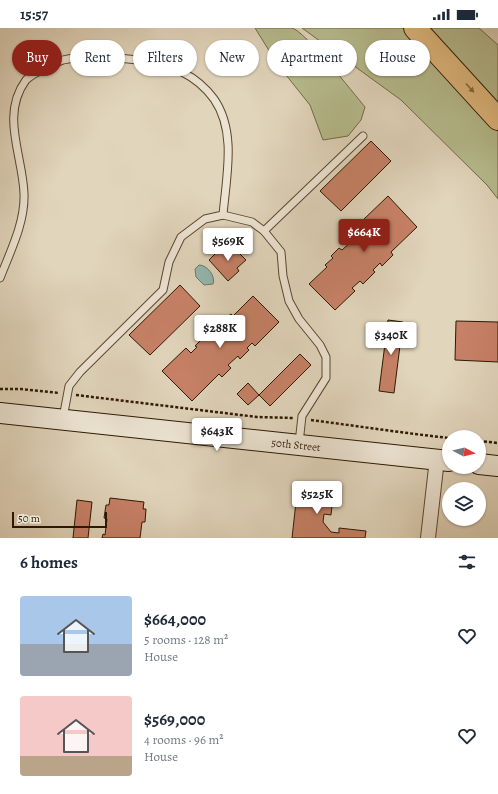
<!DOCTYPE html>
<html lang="en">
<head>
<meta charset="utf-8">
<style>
	:root { --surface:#fff; --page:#f2f2f3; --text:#1f2937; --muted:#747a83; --accent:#8f2418 }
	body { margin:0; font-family:Alegreya,serif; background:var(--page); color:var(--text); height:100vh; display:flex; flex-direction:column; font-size:15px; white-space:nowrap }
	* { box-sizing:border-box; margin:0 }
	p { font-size:13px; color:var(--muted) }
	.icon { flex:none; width:22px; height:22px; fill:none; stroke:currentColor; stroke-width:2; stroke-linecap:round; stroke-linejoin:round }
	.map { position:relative; height:510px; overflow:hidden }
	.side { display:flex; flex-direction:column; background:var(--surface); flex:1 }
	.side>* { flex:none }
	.banner { position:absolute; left:12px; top:12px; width:474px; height:36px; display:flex; gap:8px }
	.needle { width:26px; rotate:97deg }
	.fabs { position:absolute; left:442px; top:402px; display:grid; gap:8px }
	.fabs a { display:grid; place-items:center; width:44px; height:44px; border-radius:50%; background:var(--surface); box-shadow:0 1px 3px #0004; font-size:20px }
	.scale { position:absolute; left:12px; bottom:10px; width:95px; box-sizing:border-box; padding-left:4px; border:2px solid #2e1800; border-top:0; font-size:11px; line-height:14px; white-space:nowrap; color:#2e1800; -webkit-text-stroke:3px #ece4d3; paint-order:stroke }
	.price { position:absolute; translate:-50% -34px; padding:0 9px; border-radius:4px; background:#fff; color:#222; font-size:13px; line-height:26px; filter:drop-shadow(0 1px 2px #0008) }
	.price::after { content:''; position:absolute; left:50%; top:24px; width:12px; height:9px; margin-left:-6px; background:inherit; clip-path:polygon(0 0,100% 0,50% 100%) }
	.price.selected { background:var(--accent); color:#fff }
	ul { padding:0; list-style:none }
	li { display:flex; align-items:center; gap:12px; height:100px; padding:0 20px }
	li span { display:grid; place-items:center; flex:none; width:112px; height:80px; border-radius:4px; color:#555 }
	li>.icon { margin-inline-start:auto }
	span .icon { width:48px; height:48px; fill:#fffc; stroke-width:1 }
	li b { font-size:17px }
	h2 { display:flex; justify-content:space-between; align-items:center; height:48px; padding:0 20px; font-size:17px }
	.pill { padding:0 14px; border-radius:18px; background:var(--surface); box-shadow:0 1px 3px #0004; font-size:14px; line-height:36px }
	.pill.selected { background:var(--accent); color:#fff }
	.status { display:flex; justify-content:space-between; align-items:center; height:28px; padding:0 20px; background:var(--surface); direction:ltr }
	.status svg { height:11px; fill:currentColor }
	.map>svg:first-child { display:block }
	.green { fill:#b6bc8e; stroke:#726a47 }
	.water { fill:#94b9b1; stroke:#6b796a }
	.building { fill:#c78167; stroke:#2e1800 }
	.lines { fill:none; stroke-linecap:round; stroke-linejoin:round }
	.service-casing { stroke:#5b472f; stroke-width:9 }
	.minor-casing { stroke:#5b472f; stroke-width:16 }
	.secondary-casing { stroke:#2e1800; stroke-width:22 }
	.motorway-casing { stroke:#2e1800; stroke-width:24 }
	.path { stroke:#2e1800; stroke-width:2.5; stroke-dasharray:3 2; stroke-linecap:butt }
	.service { stroke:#ece4d3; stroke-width:7 }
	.minor { stroke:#ece4d3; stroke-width:14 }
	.secondary { stroke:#ece4d3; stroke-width:20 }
	.motorway { stroke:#e0ba7e; stroke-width:22 }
	.oneway { fill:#87693f }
	.labels { text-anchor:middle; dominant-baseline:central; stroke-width:4; stroke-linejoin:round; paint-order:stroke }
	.street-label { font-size:11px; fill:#2e1800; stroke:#ece4d3 }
</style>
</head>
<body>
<div class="status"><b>15:57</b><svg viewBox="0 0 49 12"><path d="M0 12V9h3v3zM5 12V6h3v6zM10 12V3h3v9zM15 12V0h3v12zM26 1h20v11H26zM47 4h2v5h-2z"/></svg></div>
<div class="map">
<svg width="498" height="510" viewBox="0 0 498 510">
	<rect width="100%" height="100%" fill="#e1d5bc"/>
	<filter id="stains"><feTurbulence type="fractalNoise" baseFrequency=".005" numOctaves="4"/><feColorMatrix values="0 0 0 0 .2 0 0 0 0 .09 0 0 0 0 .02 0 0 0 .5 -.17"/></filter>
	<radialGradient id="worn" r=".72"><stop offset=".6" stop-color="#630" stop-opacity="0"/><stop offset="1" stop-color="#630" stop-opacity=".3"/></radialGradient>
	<g class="green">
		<path d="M255 0C266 0 281 0 292 0 305 3 354 66 365 79L361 92 348 108 323 112 310 77 278 37Z"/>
		<polygon points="302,0 406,0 498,101 498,171 487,157 401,72"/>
		<polygon points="426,0 479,0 498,17 498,80"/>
	</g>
	<path class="water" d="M199 237C207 237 216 248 213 256L204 257 196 249 195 241Z"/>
	<g class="building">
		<polygon points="371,113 391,133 341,183 320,163"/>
		<polygon points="388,168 417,199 391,224 393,227 382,238 380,235 373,242 375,244 363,256 360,253 352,260 355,263 335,282 309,256 327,239 325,237 333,230 331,228 339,220 342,222 353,212 350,209 358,202 360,204 367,198 362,193"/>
		<polygon points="231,217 246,232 237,240 239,243 228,253 209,232 219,222 222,225"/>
		<polygon points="180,257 200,278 150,327 129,307"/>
		<polygon points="253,268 279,294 255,318 252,315 247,320 249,322 240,331 238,328 228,337 231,340 222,349 219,346 192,373 162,343 186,320 191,325 197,319 195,318 205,308 207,309 224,290 225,291 231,286 233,288"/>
		<polygon points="388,292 403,294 394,365 379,363"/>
		<polygon points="456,293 498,294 498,334 455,332"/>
		<polygon points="300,326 311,337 270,378 259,367"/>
		<polygon points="248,355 259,367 248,377 237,366"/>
		<polygon points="298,456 334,461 331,487 324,486 323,494 331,504 339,505 339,500 366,503 365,510 292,510"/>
		<polygon points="110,470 144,474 143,481 146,481 145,494 142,494 140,510 102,510 103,506 105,507 107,491 104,490 106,477 109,477"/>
		<polygon points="77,472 92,474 88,510 73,510"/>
	</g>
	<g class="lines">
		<defs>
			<g id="service">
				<polyline points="264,203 363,108"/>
				<path d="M0 250C10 224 25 195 24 166 23 128 0 87 26 52 29 49 34 46 38 44 46 39 54 35 63 32 90 25 157 31 182 44 194 50 206 60 214 71 237 104 226 150 223 187"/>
				<polyline points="63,390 69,358 80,344 163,262 169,234 181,209 205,191 223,187 252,194 264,203 281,224 283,248 289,273 299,291 320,317 326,329 326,350 302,388 299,415"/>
			</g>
			<polyline id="minor" points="428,510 437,431"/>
			<g id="secondary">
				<polyline points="0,385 449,433"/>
				<polyline points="479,436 498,438"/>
			</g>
			<polyline id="motorway" points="415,0 498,91"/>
		</defs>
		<use href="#service" class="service-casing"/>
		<use href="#minor" class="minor-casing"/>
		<use href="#secondary" class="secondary-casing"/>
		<use href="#motorway" class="motorway-casing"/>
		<g class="path">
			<polyline points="0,361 21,361 59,365"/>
			<polyline points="76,367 257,389 294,390"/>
			<path d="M311 392C357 398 403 405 449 410"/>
			<polyline points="479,413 498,415"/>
		</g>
		<use href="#service" class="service"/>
		<use href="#minor" class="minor"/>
		<use href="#secondary" class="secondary"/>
		<use href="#motorway" class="motorway"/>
	</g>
	<defs><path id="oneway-solid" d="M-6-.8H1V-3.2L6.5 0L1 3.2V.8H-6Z"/></defs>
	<use class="oneway" href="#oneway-solid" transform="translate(470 60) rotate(48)"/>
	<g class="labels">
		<g class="street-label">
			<text transform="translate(296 417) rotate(6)">50th Street</text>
		</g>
	</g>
	<rect width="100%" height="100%" filter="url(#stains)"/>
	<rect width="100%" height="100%" fill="url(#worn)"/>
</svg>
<div class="fabs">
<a><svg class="needle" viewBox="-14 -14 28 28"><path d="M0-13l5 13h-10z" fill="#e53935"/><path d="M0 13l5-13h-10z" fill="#747a83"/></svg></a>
<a><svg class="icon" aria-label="layers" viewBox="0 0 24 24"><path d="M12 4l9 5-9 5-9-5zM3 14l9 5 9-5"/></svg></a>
</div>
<div class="scale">50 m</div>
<b class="price selected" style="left:364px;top:225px">$664K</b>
<b class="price" style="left:228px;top:234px">$569K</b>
<b class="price" style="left:220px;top:321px">$288K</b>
<b class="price" style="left:391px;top:328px">$340K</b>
<b class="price" style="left:217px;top:424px">$643K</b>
<b class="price" style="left:317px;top:487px">$525K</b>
<div class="banner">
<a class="pill selected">Buy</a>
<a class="pill">Rent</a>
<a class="pill">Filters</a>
<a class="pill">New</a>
<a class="pill">Apartment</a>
<a class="pill">House</a>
</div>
</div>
<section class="side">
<h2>6 homes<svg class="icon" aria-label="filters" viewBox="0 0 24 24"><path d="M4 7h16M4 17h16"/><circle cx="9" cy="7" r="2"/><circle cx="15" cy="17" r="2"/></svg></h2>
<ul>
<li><span style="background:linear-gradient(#a9c7e8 60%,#9aa5b1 0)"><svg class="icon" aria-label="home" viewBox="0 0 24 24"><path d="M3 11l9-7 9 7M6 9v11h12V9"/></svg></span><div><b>$664,000</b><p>5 rooms · 128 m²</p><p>House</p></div><svg class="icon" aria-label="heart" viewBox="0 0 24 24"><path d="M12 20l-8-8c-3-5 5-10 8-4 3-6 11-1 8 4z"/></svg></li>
<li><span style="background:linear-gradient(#f6c9c9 75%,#b9a48a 0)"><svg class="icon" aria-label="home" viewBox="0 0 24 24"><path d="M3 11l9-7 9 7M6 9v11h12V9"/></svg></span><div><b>$569,000</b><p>4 rooms · 96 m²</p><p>House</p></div><svg class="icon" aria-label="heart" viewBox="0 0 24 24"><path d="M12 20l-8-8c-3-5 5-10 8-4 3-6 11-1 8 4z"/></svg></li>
</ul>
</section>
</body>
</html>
